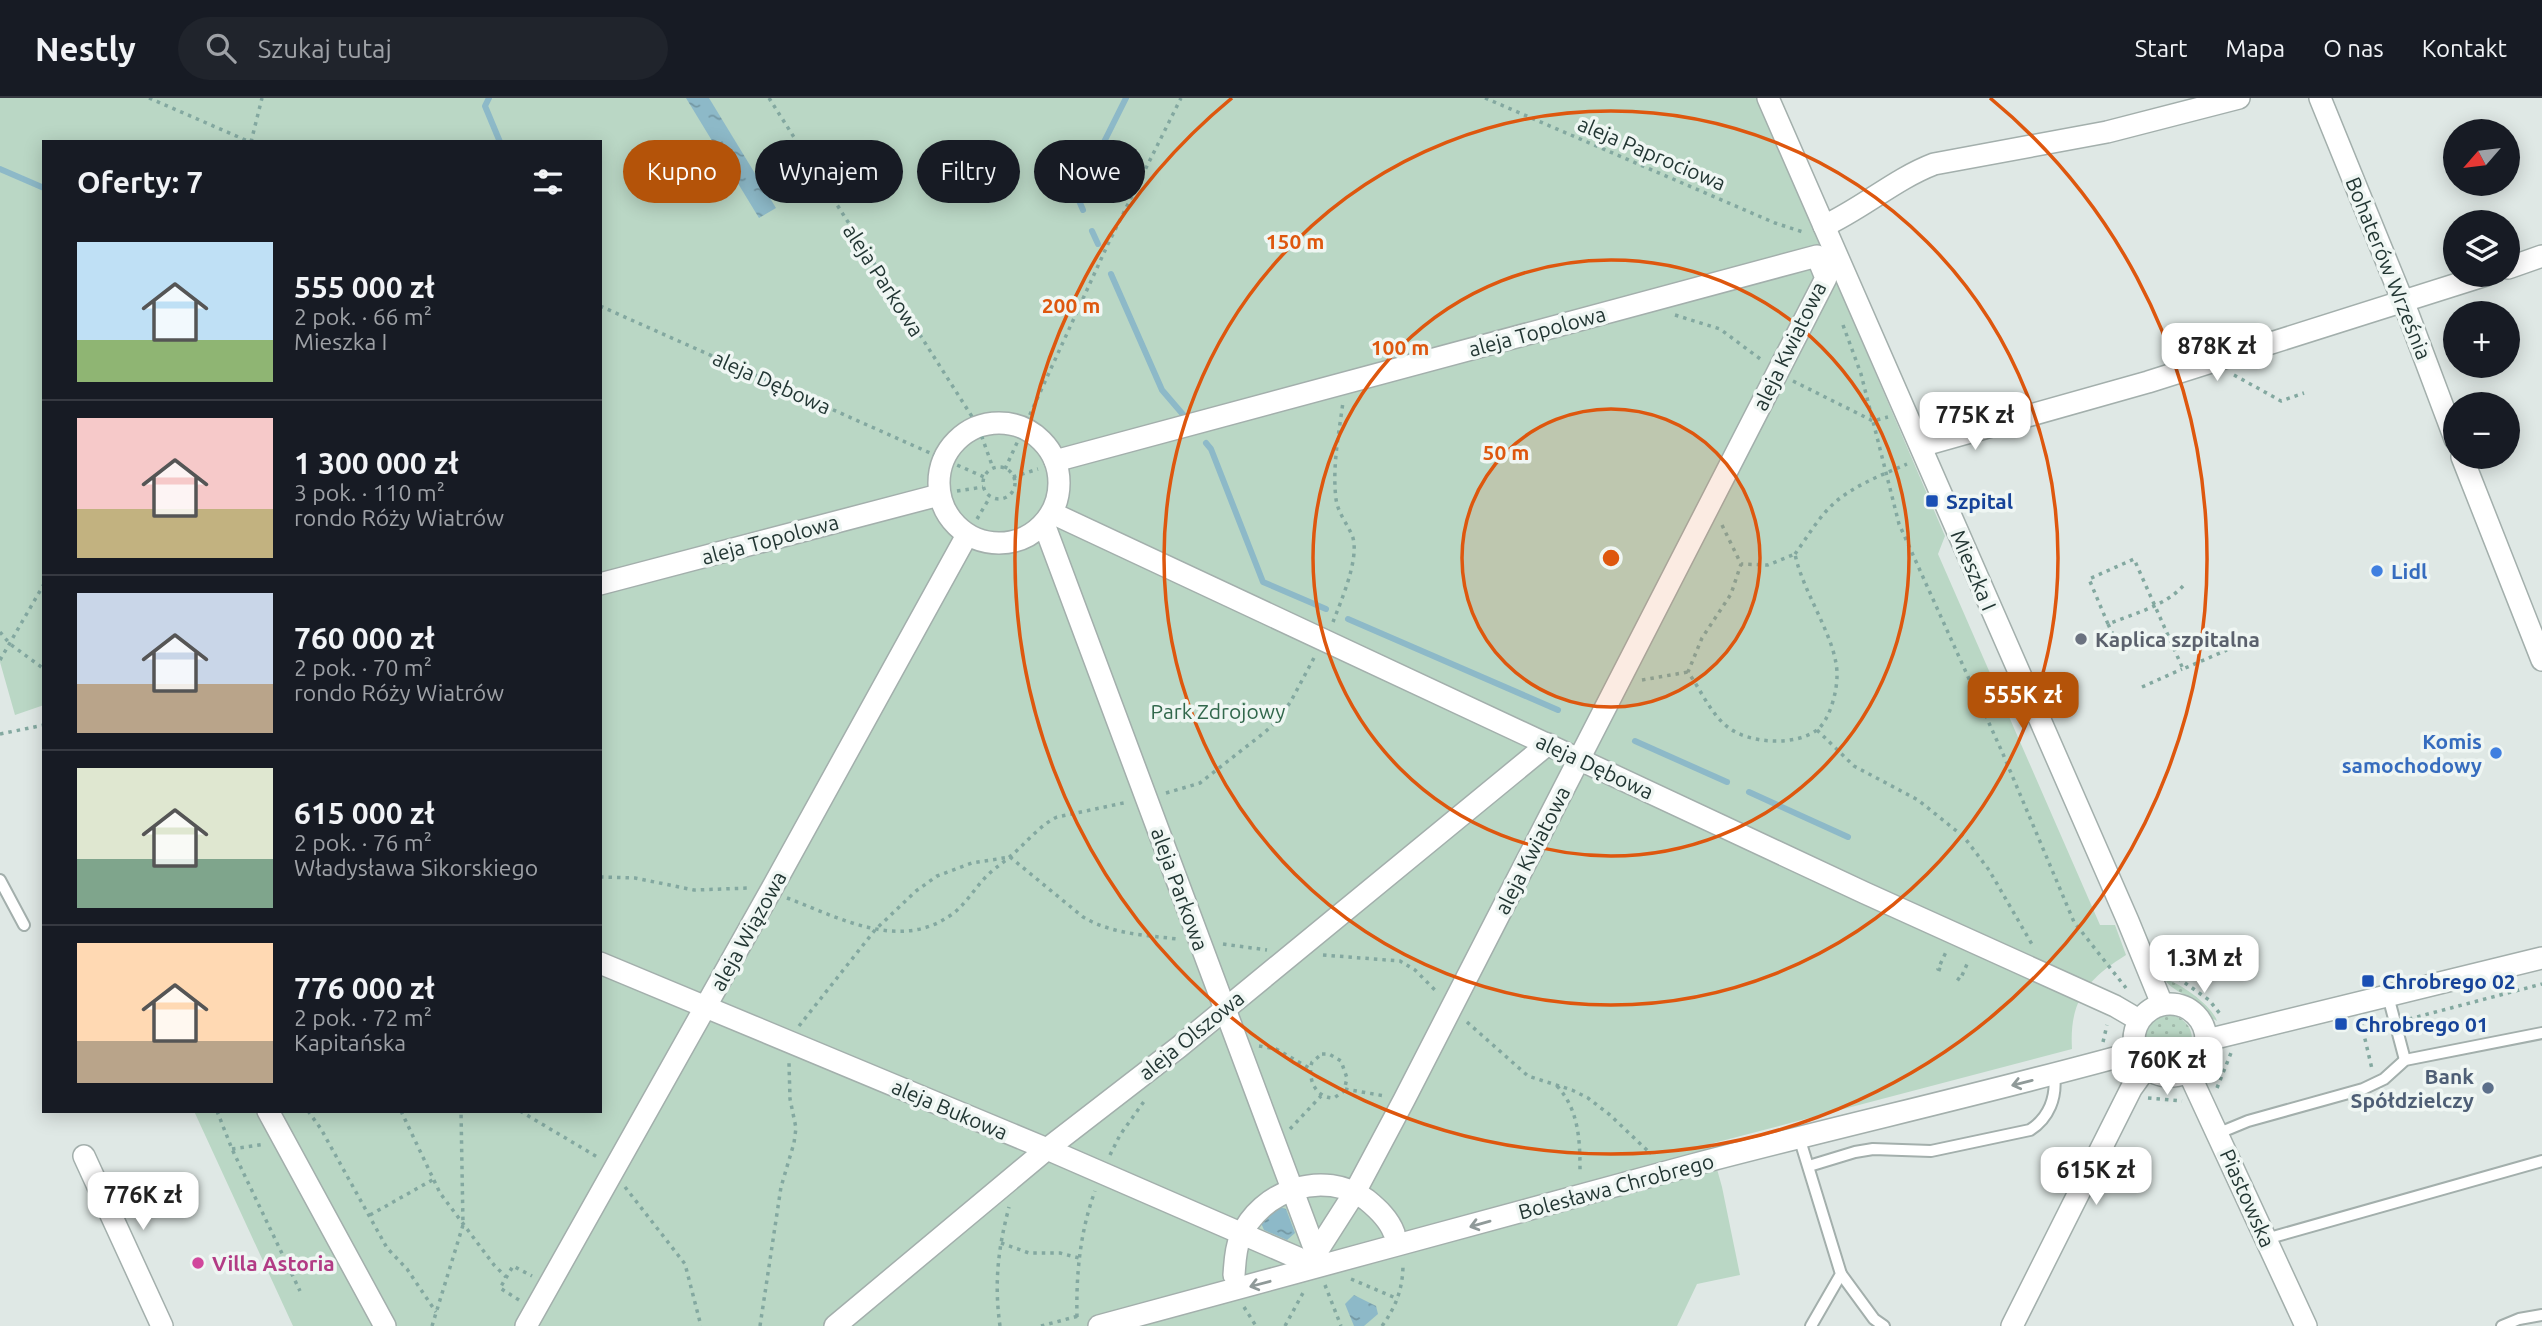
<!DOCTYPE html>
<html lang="pl">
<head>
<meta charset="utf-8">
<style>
	:root { --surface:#171b24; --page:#20242c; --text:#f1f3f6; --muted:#9ea1a6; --line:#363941; --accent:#b45309 }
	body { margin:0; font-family:Ubuntu,sans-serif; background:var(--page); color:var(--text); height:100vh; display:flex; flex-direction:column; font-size:26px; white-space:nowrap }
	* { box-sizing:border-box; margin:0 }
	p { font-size:23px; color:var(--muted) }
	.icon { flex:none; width:38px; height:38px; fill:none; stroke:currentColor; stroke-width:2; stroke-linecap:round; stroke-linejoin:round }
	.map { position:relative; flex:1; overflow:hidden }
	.side { position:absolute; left:42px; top:42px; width:560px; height:973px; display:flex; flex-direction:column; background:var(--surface); border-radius:0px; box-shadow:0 4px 18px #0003 }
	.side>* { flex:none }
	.banner { position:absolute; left:623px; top:42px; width:665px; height:63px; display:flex; gap:14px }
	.needle { width:46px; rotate:242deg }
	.buttons { position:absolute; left:2443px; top:21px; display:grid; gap:14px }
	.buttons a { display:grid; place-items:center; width:77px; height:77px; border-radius:50%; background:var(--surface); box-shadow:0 4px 18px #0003; font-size:35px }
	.price { position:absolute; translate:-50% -60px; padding:0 16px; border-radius:14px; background:#fff; color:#222; font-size:23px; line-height:46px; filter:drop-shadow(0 2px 4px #0008) }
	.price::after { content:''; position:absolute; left:50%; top:42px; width:21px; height:16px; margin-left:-10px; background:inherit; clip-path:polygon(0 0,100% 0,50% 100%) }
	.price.active { background:var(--accent); color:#fff }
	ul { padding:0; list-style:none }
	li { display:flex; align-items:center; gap:21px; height:175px; padding:0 35px }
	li+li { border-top:2px solid var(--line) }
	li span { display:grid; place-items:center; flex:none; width:196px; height:140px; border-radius:0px; color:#555 }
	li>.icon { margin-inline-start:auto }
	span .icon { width:84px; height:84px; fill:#fffc; stroke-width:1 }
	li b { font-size:30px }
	h2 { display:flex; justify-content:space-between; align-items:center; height:84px; padding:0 35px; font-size:30px }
	.pill { padding:0 24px; border-radius:32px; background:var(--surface); box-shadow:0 4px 18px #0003; font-size:24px; line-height:63px }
	.pill.active { background:var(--accent); color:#fff }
	header { display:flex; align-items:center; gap:42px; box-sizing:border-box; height:98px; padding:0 35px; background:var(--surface); border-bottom:2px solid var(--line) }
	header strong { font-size:33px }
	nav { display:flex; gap:38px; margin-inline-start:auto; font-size:24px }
	.search { width:490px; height:63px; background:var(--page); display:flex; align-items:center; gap:18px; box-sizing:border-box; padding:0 24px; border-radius:38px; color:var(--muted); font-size:26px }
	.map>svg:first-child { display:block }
	.park { fill:#bad7c5 }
	.garden { fill:url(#garden-dots) }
	.water { fill:url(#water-ripples) }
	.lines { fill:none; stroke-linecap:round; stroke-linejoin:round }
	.stream { stroke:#8db9c8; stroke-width:6 }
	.lane-casing { stroke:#a3afac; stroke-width:14 }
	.street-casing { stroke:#a3afac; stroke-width:24 }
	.path { stroke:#83a8a0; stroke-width:3.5; stroke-dasharray:3.5 5; stroke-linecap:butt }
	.lane { stroke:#fff; stroke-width:10 }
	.street { stroke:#fff; stroke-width:21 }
	.oneway { stroke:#909a99 }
	.ring { fill:none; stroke:#de570e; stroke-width:3.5 }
	.transit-dot { fill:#1a4fb4; stroke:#eff6f3; stroke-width:2.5 }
	.shop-dot { fill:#3f7fe0; stroke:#eff6f3; stroke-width:2.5 }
	.worship-dot { fill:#6b7280; stroke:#eff6f3; stroke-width:2.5 }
	.service-dot { fill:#5c6f8a; stroke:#eff6f3; stroke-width:2.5 }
	.hotel-dot { fill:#d1479c; stroke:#eff6f3; stroke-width:2.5 }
	.labels { text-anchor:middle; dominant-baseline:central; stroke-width:7; stroke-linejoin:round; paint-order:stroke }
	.street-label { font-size:21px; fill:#223633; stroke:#eff6f3 }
	.transit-label { font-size:21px; font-weight:bold; fill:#164399; stroke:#eff6f3; text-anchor:start }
	.shop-label { font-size:21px; font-weight:bold; fill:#366cbe; stroke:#eff6f3; text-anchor:start }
	.worship-label { font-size:21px; font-weight:bold; fill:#5b616d; stroke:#eff6f3; text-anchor:start }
	.park-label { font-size:21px; fill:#32684c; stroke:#eff6f3 }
	.service-label { font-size:21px; font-weight:bold; fill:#4e5e75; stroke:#eff6f3; text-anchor:end }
	.hotel-label { font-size:21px; font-weight:bold; fill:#b23c85; stroke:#eff6f3; text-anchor:start }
	.centre { fill:#de570e; stroke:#eff6f3; stroke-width:3.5 }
	.ring-label { font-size:21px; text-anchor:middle; font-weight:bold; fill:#de570e; stroke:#eff6f3; stroke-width:7; stroke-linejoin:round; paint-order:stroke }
</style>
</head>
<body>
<header>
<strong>Nestly</strong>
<div class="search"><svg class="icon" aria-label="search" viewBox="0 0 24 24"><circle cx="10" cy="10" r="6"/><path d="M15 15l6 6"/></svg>Szukaj tutaj</div>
<nav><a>Start</a><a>Mapa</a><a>O nas</a><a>Kontakt</a></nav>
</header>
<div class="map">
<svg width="2542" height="1228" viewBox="0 0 2542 1228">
	<defs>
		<pattern id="garden-dots" width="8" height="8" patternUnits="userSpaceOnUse" patternTransform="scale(1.75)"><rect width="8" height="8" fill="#bad7c5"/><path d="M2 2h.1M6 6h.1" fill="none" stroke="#a0b9aa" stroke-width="1.8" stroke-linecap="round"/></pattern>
		<pattern id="water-ripples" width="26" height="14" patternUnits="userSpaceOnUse" patternTransform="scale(1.75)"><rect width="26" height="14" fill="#8db9c8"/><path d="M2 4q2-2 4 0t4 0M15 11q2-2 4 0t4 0" fill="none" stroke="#7397a3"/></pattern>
	</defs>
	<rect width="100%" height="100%" fill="#dfe8e5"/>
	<path class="park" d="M0 0H1758L1945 438 1938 456 2100 827H2115L2126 857C2087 881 2069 903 2072 951L1710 1046 1722 1089 1740 1177 1697 1186 1677 1228H293L194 1013H600V44H44V607L15 617 0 564Z"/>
	<g class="garden">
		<path d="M2165 882C2179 883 2213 909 2217 923 2206 918 2203 910 2194 903 2184 895 2173 893 2165 882Z"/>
		<circle cx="2168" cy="941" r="24"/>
	</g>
	<g class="water">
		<polygon points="686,0 709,0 776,110 759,120"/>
		<polygon points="1279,1109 1286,1111 1295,1135 1287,1142 1264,1132 1261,1125"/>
		<polygon points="1354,1197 1376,1208 1378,1216 1364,1228 1354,1228 1345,1206"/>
	</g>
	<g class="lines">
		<g class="stream">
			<polyline points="489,0 485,8 500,44"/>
			<polyline points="0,71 44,90"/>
			<polyline points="1083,112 1077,98 1126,0"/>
			<polyline points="1092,133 1098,146"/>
			<polyline points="1111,176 1162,292 1186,320"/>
			<polyline points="1206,345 1211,351 1263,484 1326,511"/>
			<polyline points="1348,521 1558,612"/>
			<polyline points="1635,643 1727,684"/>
			<polyline points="1749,694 1848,739"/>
		</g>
		<defs>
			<g id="lane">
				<polyline points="0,782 24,827"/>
				<polyline points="2388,898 2405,962"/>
				<polyline points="2219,1035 2248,1023 2363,991 2384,981 2405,962 2542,935"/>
				<polyline points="1799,1039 1841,1176 1811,1228"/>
				<path d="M1809 1068 1855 1054 1873 1051 1931 1053 2030 1032C2049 1020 2057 999 2054 977"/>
				<polyline points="2266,1141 2542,1063"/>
				<polyline points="1841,1176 1874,1221 1884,1228"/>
				<polyline points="2502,1228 2519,1221 2542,1217"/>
			</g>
			<g id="street">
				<polyline points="1768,0 2128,823 2162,906"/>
				<polyline points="2320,0 2408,216 2455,341"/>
				<path d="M1824 128C1863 110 1895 81 1934 66L2107 34 2239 0"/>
				<polyline points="2508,170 2542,158"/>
				<circle cx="999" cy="385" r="60"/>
				<polyline points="1921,348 2148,284 2486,177"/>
				<polyline points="2462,359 2542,562"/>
				<polyline points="1055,363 1817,158 1826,180 1404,1002 1355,1094 1316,1155"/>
				<polyline points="1052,415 1865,795 2115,908 2139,922"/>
				<polyline points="1044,426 1316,1155"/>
				<polyline points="600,486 939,397"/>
				<polyline points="600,865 1047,1051 1298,1160"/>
				<circle cx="2170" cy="942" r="36"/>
				<polyline points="2207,942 2542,860"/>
				<polyline points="2188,973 2306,1228"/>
				<polyline points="268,1013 385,1228"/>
				<polyline points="84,1058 162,1228"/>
				<path d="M1234 1177C1235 1165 1235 1152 1240 1140 1260 1092 1324 1070 1367 1102 1378 1111 1389 1121 1394 1135"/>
				<polyline points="526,1228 770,794 967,437"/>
				<polyline points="835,1228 1047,1051 1179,949 1548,646"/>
				<path d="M1099 1228C1297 1176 1494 1119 1692 1067 1839 1028 1988 995 2136 954"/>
				<polyline points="2012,1228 2131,991 2146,970"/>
			</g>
		</defs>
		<use href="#lane" class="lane-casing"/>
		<use href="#street" class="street-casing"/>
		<g class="path">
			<polyline points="149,0 250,44"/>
			<polyline points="769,0 978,328 993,370"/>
			<polyline points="1485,0 1775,125 1806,135"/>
			<polyline points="251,44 262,0"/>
			<polyline points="600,208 984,379"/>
			<polyline points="1675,217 1720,231 1763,263"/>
			<polyline points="1843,227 1861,276 1899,426 2003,656 2074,824 2126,890"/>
			<polyline points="2234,277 2281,303 2304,295"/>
			<polyline points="1793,283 1873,323 1888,319"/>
			<circle cx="999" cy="385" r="16"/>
			<polyline points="1005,371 1108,146 1181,0"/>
			<polyline points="1013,379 1038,371"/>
			<polyline points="957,393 983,389"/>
			<polyline points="977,421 990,399"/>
			<path d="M1722 427 1741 466 1731 496 1702 540 1688 574C1701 592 1711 617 1729 630 1751 646 1795 648 1817 632 1830 622 1837 593 1837 578 1838 542 1803 496 1795 456L1768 467 1741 466"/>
			<path d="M1795 456C1808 438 1821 415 1839 401 1860 385 1884 376 1907 366"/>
			<path d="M2183 488C2165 508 2133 516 2108 526L2089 481 2134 461 2183 571 2227 552"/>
			<path d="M1333 524C1341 503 1359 462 1353 440 1348 426 1338 416 1336 401 1332 369 1339 335 1343 304"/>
			<polyline points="2108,526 2122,555"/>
			<polyline points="0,534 10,546 44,571"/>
			<polyline points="0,562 44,486"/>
			<polyline points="1642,582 1688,574"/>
			<polyline points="2142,589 2182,571"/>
			<polyline points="1817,632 1854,668 1918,702 1964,739 1989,772 2033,848"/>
			<polyline points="0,636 44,627"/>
			<polyline points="1166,695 1200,685 1265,634 1279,621 1291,603 1315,558"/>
			<polyline points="600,779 635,780 694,792 749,790"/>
			<path d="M787 800C838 819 899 854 951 817 967 806 976 787 991 774 998 768 1005 763 1012 757 1026 745 1040 727 1057 719L1128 704"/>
			<polyline points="1223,846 1267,852"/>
			<polyline points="1323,857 1400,863 1415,872 1437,894"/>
			<polyline points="1941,872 1938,871 1946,854"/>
			<polyline points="2171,875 2209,902 2221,917"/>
			<polyline points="1957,880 1960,882 1968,864"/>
			<polyline points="2409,921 2542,886"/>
			<polyline points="1467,924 1528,978 1572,992 1588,1000 1610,1017 1651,1056"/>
			<polyline points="2361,924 2372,971"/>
			<path d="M799 928 875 832 916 793 937 778 972 765 1010 759 1083 819C1112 836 1144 837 1177 841"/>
			<polyline points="2103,944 2107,927"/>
			<polyline points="1259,948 1276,951 1309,970"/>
			<path d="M1322 956H1329L1341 963 1347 980 1344 993 1334 1000C1315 1000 1307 980 1312 964Z"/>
			<path d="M1557 988C1580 1013 1580 1045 1580 1076"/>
			<polyline points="2217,990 2231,955"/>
			<polyline points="1345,991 1385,998"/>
			<polyline points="2148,1000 2182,1003"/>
			<polyline points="217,1013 232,1051 300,1193"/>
			<polyline points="308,1013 321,1031 387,1150 407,1171 436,1214"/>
			<polyline points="401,1013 440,1095 494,1167 506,1179"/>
			<polyline points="520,1013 599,1060"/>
			<polyline points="1290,1031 1321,998"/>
			<polyline points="232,1051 265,1046"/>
			<polyline points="1110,1057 1120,1037 1145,1002"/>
			<polyline points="625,1089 685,1166 701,1228"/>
			<polyline points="370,1117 434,1081"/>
			<polyline points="1001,1145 1029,1155 1060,1155 1079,1160"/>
			<polyline points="1351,1181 1398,1201"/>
			<polyline points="1325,1187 1341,1228"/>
			<polyline points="519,1202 500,1190 513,1168 532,1178"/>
			<polyline points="1244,1209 1256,1228"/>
			<path d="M1077 1219C1076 1176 1080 1134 1095 1093"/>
			<polyline points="432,1228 463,1127 461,1013"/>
			<polyline points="760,1228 781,1089 794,1045 796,1030 790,1001 789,965"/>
			<path d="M1000 1228C994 1185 998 1151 1009 1109"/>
			<polyline points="1041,1228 1082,1217"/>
			<polyline points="1285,1228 1304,1193"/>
			<path d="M1382 1228C1396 1209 1403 1190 1403 1166"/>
		</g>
		<use href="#lane" class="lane"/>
		<use href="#street" class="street"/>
	</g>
	<defs><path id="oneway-shaft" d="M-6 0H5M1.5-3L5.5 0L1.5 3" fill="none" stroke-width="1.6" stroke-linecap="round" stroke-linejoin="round" transform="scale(1.75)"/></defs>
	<g class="oneway">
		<use href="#oneway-shaft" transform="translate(2022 985) rotate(166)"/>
		<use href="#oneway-shaft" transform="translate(1480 1126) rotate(164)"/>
		<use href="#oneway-shaft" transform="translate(1260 1186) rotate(165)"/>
	</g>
	<circle cx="1611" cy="460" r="149" fill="#de570e" fill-opacity=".12"/>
	<g class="ring">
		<circle cx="1611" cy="460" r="149"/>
		<circle cx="1611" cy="460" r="298"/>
		<circle cx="1611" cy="460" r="447"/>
		<path d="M1990 0A596 596 0 1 1 1232 0"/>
	</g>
	<g class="transit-dot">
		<rect x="1925" y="396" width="14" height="14" rx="3.5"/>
		<rect x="2361" y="876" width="14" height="14" rx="3.5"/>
		<rect x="2334" y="919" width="14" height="14" rx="3.5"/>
	</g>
	<g class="shop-dot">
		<circle cx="2377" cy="473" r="7"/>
		<circle cx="2496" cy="655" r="7"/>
	</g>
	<circle class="worship-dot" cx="2081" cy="541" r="7"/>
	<circle class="service-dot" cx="2488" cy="990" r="7"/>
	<circle class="hotel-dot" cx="198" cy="1165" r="7"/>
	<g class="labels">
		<g class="street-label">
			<text transform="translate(1652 55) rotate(23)">aleja Paprociowa</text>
			<text transform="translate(2389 170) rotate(68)">Bohaterów Września</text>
			<text transform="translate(884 182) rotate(57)">aleja Parkowa</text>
			<text transform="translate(1537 233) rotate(-15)">aleja Topolowa</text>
			<text transform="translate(1789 248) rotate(-64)">aleja Kwiatowa</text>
			<text transform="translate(772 284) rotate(24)">aleja Dębowa</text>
			<text transform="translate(770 441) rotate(-15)">aleja Topolowa</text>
			<text transform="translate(1974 472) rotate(67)">Mieszka I</text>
			<text transform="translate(1595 668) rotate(25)">aleja Dębowa</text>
			<text transform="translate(1532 752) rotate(-63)">aleja Kwiatowa</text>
			<text transform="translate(1180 791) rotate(70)">aleja Parkowa</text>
			<text transform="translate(748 833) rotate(-61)">aleja Wiązowa</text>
			<text transform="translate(1191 937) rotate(-39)">aleja Olszowa</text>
			<text transform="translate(950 1011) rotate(23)">aleja Bukowa</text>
			<text transform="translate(1616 1088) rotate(-15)">Bolesława Chrobrego</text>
			<text transform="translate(2248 1100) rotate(66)">Piastowska</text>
		</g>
		<g class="transit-label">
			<text x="1946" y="403">Szpital</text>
			<text x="2382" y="883">Chrobrego 02</text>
			<text x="2355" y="926">Chrobrego 01</text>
		</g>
		<g class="shop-label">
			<text x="2391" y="473">Lidl</text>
			<text x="2482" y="643" text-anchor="end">Komis<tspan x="2482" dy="24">samochodowy</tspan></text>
		</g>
		<g class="worship-label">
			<text x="2095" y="541">Kaplica szpitalna</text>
		</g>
		<g class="park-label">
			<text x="1218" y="613">Park Zdrojowy</text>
		</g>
		<g class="service-label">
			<text x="2474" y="978">Bank<tspan x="2474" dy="24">Spółdzielczy</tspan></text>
		</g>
		<g class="hotel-label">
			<text x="212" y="1165">Villa Astoria</text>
		</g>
	</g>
	<circle cx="1611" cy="460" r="10" class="centre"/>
	<g class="ring-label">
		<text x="1295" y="151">150 m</text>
		<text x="1071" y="215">200 m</text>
		<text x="1400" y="257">100 m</text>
		<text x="1506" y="362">50 m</text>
	</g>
</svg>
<div class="buttons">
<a><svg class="needle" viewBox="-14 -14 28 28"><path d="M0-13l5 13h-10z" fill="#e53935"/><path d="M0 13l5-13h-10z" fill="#9ea1a6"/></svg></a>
<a><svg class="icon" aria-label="layers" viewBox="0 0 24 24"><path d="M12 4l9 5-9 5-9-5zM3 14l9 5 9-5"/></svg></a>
<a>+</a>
<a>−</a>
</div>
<b class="price" style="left:2217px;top:285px">878K zł</b>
<b class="price" style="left:1975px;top:354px">775K zł</b>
<b class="price active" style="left:2023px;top:634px">555K zł</b>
<b class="price" style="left:2204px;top:897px">1.3M zł</b>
<b class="price" style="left:2167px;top:999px">760K zł</b>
<b class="price" style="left:2096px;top:1109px">615K zł</b>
<b class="price" style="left:143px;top:1134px">776K zł</b>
<div class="banner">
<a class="pill active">Kupno</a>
<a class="pill">Wynajem</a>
<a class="pill">Filtry</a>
<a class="pill">Nowe</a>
</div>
<section class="side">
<h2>Oferty: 7<svg class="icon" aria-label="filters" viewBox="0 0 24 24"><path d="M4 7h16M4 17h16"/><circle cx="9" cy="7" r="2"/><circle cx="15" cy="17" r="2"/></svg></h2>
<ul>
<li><span style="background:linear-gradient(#bfe0f5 70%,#8fb573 0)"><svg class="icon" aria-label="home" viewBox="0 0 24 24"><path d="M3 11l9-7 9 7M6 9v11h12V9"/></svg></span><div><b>555 000 zł</b><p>2 pok. · 66 m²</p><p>Mieszka I</p></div></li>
<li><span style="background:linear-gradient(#f6c9c9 65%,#c2b280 0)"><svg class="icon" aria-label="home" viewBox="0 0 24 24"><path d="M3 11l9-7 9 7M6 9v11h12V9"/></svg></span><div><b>1 300 000 zł</b><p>3 pok. · 110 m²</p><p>rondo Róży Wiatrów</p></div></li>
<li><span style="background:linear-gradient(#c9d6e8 65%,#b9a48a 0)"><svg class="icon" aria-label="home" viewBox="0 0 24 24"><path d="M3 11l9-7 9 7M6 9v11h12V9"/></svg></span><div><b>760 000 zł</b><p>2 pok. · 70 m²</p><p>rondo Róży Wiatrów</p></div></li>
<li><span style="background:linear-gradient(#dfe7d0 65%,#7fa58c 0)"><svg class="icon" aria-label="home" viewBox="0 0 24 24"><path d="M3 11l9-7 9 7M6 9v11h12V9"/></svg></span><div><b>615 000 zł</b><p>2 pok. · 76 m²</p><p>Władysława Sikorskiego</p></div></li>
<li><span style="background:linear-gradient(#ffd9b3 70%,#b9a48a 0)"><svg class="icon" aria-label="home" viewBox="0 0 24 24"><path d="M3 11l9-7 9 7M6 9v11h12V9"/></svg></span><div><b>776 000 zł</b><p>2 pok. · 72 m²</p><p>Kapitańska</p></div></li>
</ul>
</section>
</div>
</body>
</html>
